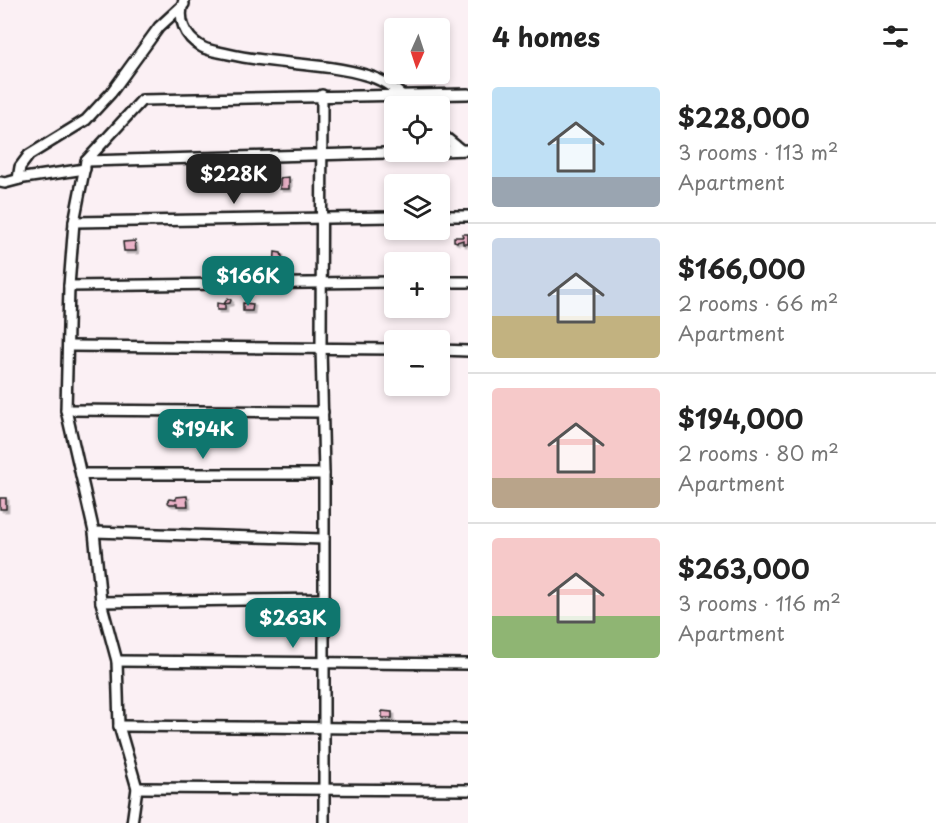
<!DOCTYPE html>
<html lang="en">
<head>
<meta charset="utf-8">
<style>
	:root { --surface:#fff; --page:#f6f6f6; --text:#222; --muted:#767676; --line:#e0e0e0; --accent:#0f766e }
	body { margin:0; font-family:"Playpen Sans",sans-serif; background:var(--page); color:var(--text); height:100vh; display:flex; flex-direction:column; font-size:22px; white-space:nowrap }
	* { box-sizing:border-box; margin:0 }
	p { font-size:20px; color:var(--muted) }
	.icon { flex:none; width:33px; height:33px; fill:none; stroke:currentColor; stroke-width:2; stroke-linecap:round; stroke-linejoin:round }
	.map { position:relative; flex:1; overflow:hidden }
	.side { display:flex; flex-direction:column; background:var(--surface); width:468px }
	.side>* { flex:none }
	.needle { width:39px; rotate:183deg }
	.tools { position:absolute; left:384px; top:18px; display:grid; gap:12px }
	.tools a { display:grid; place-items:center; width:66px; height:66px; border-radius:6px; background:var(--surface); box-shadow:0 3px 9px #0003; font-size:30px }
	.price { position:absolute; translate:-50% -51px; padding:0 14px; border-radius:12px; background:var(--accent); color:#fff; font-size:20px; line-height:39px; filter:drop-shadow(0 2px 3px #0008) }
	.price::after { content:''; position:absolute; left:50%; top:36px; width:18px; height:14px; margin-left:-9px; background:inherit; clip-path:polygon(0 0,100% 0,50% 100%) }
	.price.current { background:#222; color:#fff }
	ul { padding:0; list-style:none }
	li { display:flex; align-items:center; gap:18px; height:150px; padding:0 24px }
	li+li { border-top:2px solid var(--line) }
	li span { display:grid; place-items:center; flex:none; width:168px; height:120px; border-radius:6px; color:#555 }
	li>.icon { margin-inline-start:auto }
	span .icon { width:72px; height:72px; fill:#fffc; stroke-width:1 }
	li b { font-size:26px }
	h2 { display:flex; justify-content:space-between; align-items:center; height:72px; padding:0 24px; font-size:26px }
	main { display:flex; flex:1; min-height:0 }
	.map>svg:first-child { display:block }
	.building { fill:#eab2c7; stroke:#1c1c1c; stroke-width:1.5; filter:url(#shadow) }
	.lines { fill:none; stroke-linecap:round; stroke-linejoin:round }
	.minor-casing { stroke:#1c1c1c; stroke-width:14 }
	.minor { stroke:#fff; stroke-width:9 }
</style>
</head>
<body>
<main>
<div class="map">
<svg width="468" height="823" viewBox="0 0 468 823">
	<defs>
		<filter id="shadow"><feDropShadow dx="2.5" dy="2.5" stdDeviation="0" flood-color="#0004"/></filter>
	</defs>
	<rect width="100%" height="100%" fill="#fbf0f4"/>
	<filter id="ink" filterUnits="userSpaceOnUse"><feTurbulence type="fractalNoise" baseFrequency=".0167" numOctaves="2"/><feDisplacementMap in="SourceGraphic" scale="12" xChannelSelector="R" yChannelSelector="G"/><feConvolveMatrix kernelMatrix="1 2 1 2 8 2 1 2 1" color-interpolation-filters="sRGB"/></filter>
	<g filter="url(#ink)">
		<g class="building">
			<polygon points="289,177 289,189 280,189 280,178"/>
			<polygon points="462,234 468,234 468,244 463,244 463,240 457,242 454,241 454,237 463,237"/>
			<polygon points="135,241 136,251 124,251 123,242"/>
			<polygon points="275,252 281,253 283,260 287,260 288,265 285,265 281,273 276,272 276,268 274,268"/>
			<polygon points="228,298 231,300 230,303 225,304 225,310 217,310 217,303 224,304"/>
			<polygon points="243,303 253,304 252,311 243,311"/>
			<polygon points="187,496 188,506 177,506 177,504 170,504 167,502 169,499 176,500 176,497"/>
			<rect x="0" y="498" width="6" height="11"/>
			<polygon points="382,711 392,712 392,718 382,718"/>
		</g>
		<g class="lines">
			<defs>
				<g id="minor">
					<path d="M184 0C177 18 184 37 202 47 209 51 220 52 228 54 274 65 323 62 369 76 386 81 401 93 413 106"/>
					<polyline points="322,95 321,347 324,474 324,823"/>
					<polyline points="440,133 461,150"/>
					<polyline points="440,151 468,150"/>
					<polyline points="86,161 423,152"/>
					<polyline points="18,179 20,167 29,155 86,120 111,93 159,27 184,4"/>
					<polyline points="0,182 5,183 24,178 85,169"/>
					<polyline points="440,216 468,216"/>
					<polyline points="74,222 394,217"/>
					<polyline points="440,282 468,282"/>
					<polyline points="69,286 394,282"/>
					<polyline points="69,346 394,349"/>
					<polyline points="440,350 468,351"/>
					<polyline points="66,410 323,412"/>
					<polyline points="81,474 324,474"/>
					<polyline points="94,532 324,539"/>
					<polyline points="101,602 324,599"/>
					<polyline points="117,661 468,664"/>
					<polyline points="119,726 468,729"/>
					<polyline points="137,788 468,790"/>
					<polyline points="132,823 137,788 119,726 117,661 101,602 94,532 66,410 69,286 74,222 86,161 142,100 468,94"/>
				</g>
			</defs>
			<use href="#minor" class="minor-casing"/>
			<use href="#minor" class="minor"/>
		</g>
	</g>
</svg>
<div class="tools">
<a><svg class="needle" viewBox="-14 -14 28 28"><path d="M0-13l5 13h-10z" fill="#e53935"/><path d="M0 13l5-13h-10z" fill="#767676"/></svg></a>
<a><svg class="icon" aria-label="locate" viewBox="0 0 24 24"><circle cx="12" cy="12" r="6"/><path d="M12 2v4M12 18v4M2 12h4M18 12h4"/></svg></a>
<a><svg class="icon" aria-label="layers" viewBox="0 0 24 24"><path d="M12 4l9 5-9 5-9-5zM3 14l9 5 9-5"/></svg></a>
<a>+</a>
<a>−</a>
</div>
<b class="price current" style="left:234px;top:205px">$228K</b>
<b class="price" style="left:248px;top:307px">$166K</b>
<b class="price" style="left:203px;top:460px">$194K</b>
<b class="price" style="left:293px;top:649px">$263K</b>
</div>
<section class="side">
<h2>4 homes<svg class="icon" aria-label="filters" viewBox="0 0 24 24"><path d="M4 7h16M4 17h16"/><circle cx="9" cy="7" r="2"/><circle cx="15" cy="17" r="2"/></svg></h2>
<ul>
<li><span style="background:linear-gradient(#bfe0f5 75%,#9aa5b1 0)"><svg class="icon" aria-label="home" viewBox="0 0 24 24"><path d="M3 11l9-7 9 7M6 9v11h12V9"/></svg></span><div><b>$228,000</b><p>3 rooms · 113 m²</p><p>Apartment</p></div></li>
<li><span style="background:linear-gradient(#c9d6e8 65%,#c2b280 0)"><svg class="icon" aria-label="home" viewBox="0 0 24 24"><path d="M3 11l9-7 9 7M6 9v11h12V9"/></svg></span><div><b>$166,000</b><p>2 rooms · 66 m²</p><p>Apartment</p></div></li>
<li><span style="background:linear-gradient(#f6c9c9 75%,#b9a48a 0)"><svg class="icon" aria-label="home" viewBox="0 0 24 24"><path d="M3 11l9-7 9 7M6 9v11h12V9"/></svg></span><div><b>$194,000</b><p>2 rooms · 80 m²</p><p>Apartment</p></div></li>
<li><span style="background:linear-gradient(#f6c9c9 65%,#8fb573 0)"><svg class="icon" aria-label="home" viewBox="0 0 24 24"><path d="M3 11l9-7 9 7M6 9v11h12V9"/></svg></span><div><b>$263,000</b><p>3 rooms · 116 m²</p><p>Apartment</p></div></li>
</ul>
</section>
</main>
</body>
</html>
